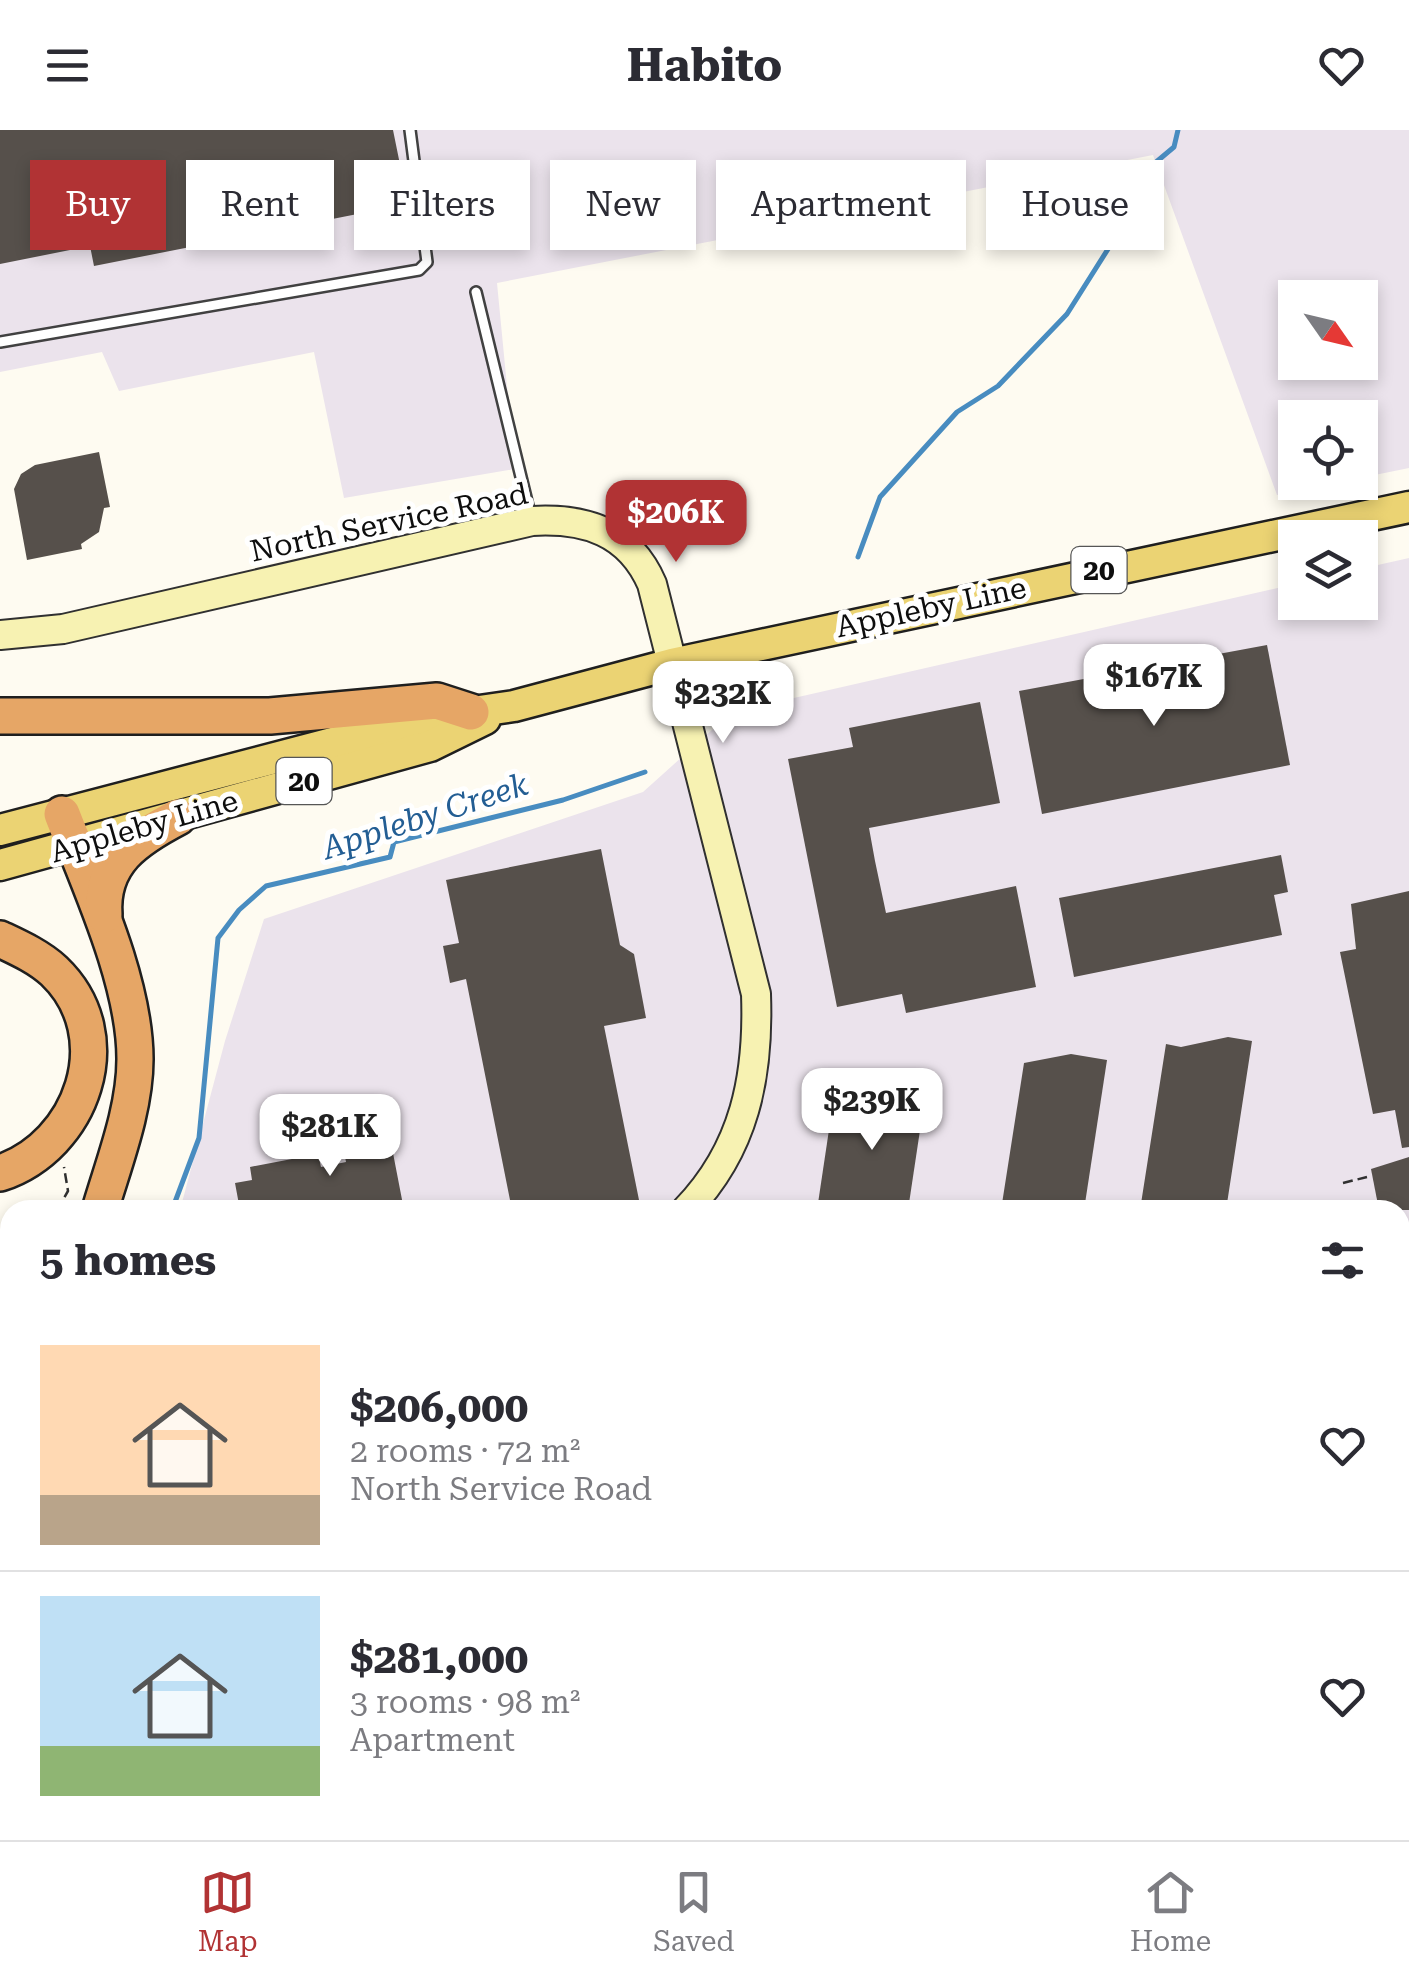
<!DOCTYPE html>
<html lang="en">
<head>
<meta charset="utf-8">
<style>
	:root { --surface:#fff; --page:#f2f2f3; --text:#2b2b33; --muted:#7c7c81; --line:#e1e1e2; --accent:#b13334 }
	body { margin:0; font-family:"Roboto Serif",serif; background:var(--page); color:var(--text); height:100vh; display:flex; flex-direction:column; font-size:38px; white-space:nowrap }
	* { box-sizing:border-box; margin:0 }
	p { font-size:32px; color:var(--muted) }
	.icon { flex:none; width:55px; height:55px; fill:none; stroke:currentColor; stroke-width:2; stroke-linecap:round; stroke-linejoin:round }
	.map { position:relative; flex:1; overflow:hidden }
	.panel { position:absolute; left:0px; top:1070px; width:1410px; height:640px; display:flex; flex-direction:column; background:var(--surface); border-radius:30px 30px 0 0; box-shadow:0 5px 15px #0003 }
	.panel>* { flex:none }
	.hud { position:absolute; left:30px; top:30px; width:1350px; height:90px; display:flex; gap:20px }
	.needle { width:65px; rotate:124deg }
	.controls { position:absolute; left:1278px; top:150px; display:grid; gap:20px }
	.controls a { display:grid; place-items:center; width:100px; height:100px; border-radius:0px; background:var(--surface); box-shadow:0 5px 15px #0003; font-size:50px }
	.price { position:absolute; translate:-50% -85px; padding:0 22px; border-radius:20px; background:#fff; color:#222; font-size:32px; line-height:65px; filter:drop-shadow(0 2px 5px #0008) }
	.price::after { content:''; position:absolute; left:50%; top:60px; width:30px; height:22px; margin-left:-15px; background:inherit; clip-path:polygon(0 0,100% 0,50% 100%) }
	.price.current { background:var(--accent); color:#fff }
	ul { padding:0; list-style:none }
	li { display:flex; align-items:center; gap:30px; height:250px; padding:0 40px }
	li+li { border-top:2px solid var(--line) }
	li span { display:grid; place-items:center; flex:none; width:280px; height:200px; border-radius:0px; color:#555 }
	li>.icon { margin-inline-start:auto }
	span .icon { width:120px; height:120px; fill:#fffc; stroke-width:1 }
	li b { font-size:42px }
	h2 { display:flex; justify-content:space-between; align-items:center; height:120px; padding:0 40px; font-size:42px }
	.chip { padding:0 35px; border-radius:0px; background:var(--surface); box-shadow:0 5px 15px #0003; font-size:35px; line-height:90px }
	.chip.current { background:var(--accent); color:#fff }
	header { display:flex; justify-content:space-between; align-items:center; height:130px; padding:0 40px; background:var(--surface); font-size:45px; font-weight:700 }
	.dock { display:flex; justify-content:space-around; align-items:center; height:140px; border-top:2px solid var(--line); background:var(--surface); font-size:28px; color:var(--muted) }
	.dock a { display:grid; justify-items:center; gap:5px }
	.dock .current { color:var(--accent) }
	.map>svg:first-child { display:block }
	.industrial { fill:#ebe3ec; fill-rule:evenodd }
	.forest { fill:#b4d49e }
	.water { fill:#badaf0; stroke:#488cc0; stroke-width:2.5 }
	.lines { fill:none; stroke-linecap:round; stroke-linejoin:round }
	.stream { stroke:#488cc0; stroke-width:5 }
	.building { fill:#56504b }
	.lane-casing { stroke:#414141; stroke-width:14 }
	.secondary-casing { stroke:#303030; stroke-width:32 }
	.primary-casing { stroke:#1f1f1f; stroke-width:35 }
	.highway-casing { stroke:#1f1f1f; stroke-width:40 }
	.path { stroke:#303030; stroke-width:2.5; stroke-dasharray:10 5; stroke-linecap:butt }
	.lane { stroke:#fff; stroke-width:9 }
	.secondary { stroke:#f7f2b2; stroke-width:28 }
	.primary { stroke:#ebd373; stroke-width:30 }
	.highway { stroke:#e6a666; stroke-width:35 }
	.labels { text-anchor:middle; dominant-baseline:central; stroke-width:10; stroke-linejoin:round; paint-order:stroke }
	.shield { fill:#fff; stroke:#565656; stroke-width:2.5 }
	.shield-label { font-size:28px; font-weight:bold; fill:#0e0e0e }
	.street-label { font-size:30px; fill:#0e0e0e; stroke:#fff }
	.water-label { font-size:32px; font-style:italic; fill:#235e94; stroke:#fff }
</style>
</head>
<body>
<header><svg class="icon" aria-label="menu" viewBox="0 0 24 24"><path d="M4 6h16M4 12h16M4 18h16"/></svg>Habito<svg class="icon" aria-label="heart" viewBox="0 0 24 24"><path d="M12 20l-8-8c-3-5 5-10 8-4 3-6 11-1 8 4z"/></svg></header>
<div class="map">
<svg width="1409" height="1710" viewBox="0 0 1409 1710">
	<rect width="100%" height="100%" fill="#fefbf1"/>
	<g class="industrial">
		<path d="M0 0H1409V338L1360 348V288H1295V352L1340 353 1277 365 1153 25 497 153 515 339 344 368 314 222 119 261 102 222 0 242ZM1295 168H1360V232H1295Z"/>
		<polygon points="1409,428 1409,1315 1400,1326 1400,1080 180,1080 225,911 264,789 643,662 732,582 1295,454 1295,472 1360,472 1360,439"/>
		<polygon points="1409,1648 1409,1710 1337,1710 1349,1700 1400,1700 1400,1656"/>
		<polygon points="167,1700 1073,1700 1060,1710 170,1710"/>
	</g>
	<g class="forest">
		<polygon points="1409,1315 1409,1648 1400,1656 1400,1326"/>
		<polygon points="1073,1700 1349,1700 1337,1710 1060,1710"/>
	</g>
	<polygon class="water" points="0,1106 10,1115 10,1171 0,1198"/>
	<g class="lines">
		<g class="stream">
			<polyline points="858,427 880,367 957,282 998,256 1067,184 1120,100 1149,38 1174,17 1178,0"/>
			<polyline points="172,1080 199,1008 218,808 239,780 266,756 390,727 394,712 563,670 645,642"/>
			<polyline points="1400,1514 1409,1481"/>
			<polyline points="1126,1710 1140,1700"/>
		</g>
	</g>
	<g class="building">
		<polygon points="0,0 393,0 408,74 94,136 90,116 0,134"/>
		<polygon points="99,322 110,377 104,378 99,402 81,414 82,419 27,430 14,359 21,344 35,335"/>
		<polygon points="1267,515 1290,635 1042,684 1019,561"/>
		<polygon points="980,572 1000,673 869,698 875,731 886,783 1016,756 1036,857 906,883 902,864 837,877 788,629 853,617 849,598"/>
		<polygon points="601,719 620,815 634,824 646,888 604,896 639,1070 592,1080 512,1080 466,849 450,853 443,816 459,813 446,750"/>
		<polygon points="1281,725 1288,762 1274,765 1282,805 1074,847 1059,768"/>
		<polygon points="1409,761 1409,1017 1402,1018 1395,980 1373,984 1340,822 1356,819 1351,774"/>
		<polygon points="1228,907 1252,911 1226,1080 1140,1080 1166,914 1181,917"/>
		<polygon points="1071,924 1107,930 1084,1080 1001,1080 1024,933"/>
		<polygon points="891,962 925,967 908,1080 817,1080 833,973"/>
		<polygon points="387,992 404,1080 240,1080 235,1053 252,1050 250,1037 318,1024 321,1037 346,1032 340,1001"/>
		<polygon points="1409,1027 1409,1080 1379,1080 1371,1039"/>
	</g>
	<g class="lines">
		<defs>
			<g id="lane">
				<polyline points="476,162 531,388"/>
				<polyline points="0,212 419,140 427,132 410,0"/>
			</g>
			<g id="secondary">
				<path d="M0 505 63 499 532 391C585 388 629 401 652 454L756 864C759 946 745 1019 686 1080"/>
				<polyline points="134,1700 136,1710"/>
			</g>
			<g id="primary">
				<polyline points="0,700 424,589 514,576 672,534 1409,377"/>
				<polyline points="0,735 430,616 485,589"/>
			</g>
			<g id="highway">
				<polyline points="0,586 270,586 437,571 471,582"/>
				<path d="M62 684C90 756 135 852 135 929 135 980 114 1032 100 1080"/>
				<path d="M104 785C100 732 136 709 178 687"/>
				<path d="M0 809C19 818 39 827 54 841 122 906 82 1016 0 1043"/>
				<polyline points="0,1536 10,1568"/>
				<polyline points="51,1700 54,1710"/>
				<polyline points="83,1700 85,1710"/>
			</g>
		</defs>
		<use href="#lane" class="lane-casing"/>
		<use href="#secondary" class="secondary-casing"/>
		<use href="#primary" class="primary-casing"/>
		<use href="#highway" class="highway-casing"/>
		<g class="path">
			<polyline points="1343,1053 1367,1047"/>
			<polyline points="57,1080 68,1061 64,1037"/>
		</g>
		<use href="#lane" class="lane"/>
		<use href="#secondary" class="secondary"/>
		<use href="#primary" class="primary"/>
		<use href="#highway" class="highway"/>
	</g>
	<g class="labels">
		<g class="shield">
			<rect x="1071.5" y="417" width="55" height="46" rx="8"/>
			<rect x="276.5" y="628" width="55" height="46" rx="8"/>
		</g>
		<g class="shield-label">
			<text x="1099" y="440">20</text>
			<text x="304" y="651">20</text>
		</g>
		<g class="street-label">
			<text transform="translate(389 392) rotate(-12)">North Service Road</text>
			<text transform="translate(931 477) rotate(-12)">Appleby Line</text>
			<text transform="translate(144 696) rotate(-16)">Appleby Line</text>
		</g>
		<g class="water-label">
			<text transform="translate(425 686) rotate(-18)">Appleby Creek</text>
		</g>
	</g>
</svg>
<div class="controls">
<a><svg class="needle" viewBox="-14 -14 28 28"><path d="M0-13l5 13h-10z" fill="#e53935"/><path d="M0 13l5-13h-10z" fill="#7c7c81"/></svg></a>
<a><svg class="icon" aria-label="locate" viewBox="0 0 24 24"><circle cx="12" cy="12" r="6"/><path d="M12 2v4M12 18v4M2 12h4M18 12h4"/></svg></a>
<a><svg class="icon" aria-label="layers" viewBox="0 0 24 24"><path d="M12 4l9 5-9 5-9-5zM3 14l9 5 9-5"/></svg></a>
</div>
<b class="price current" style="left:676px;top:435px">$206K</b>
<b class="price" style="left:1154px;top:599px">$167K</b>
<b class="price" style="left:723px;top:616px">$232K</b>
<b class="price" style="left:872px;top:1023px">$239K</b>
<b class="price" style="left:330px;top:1049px">$281K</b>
<div class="hud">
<a class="chip current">Buy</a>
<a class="chip">Rent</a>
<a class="chip">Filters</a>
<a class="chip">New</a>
<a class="chip">Apartment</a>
<a class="chip">House</a>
</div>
<section class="panel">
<h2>5 homes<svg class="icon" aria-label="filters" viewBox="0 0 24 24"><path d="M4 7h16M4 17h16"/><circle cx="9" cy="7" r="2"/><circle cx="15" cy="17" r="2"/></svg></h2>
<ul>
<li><span style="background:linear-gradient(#ffd9b3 75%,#b9a48a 0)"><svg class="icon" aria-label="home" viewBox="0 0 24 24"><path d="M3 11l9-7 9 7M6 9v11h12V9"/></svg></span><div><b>$206,000</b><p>2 rooms · 72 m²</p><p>North Service Road</p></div><svg class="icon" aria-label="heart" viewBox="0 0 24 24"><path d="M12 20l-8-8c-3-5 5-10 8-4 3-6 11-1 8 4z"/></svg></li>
<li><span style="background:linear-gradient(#bfe0f5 75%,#8fb573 0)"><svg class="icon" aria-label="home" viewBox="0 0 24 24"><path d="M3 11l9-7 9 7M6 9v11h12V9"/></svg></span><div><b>$281,000</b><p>3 rooms · 98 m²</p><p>Apartment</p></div><svg class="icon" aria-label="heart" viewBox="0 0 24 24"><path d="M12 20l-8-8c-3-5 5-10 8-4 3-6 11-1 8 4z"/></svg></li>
</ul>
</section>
</div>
<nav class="dock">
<a class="current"><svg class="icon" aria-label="map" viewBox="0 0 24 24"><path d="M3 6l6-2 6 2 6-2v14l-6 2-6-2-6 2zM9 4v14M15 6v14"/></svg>Map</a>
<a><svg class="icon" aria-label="saved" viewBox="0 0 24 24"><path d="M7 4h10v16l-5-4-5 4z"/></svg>Saved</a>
<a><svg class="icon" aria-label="home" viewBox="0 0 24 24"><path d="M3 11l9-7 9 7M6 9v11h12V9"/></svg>Home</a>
</nav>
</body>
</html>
